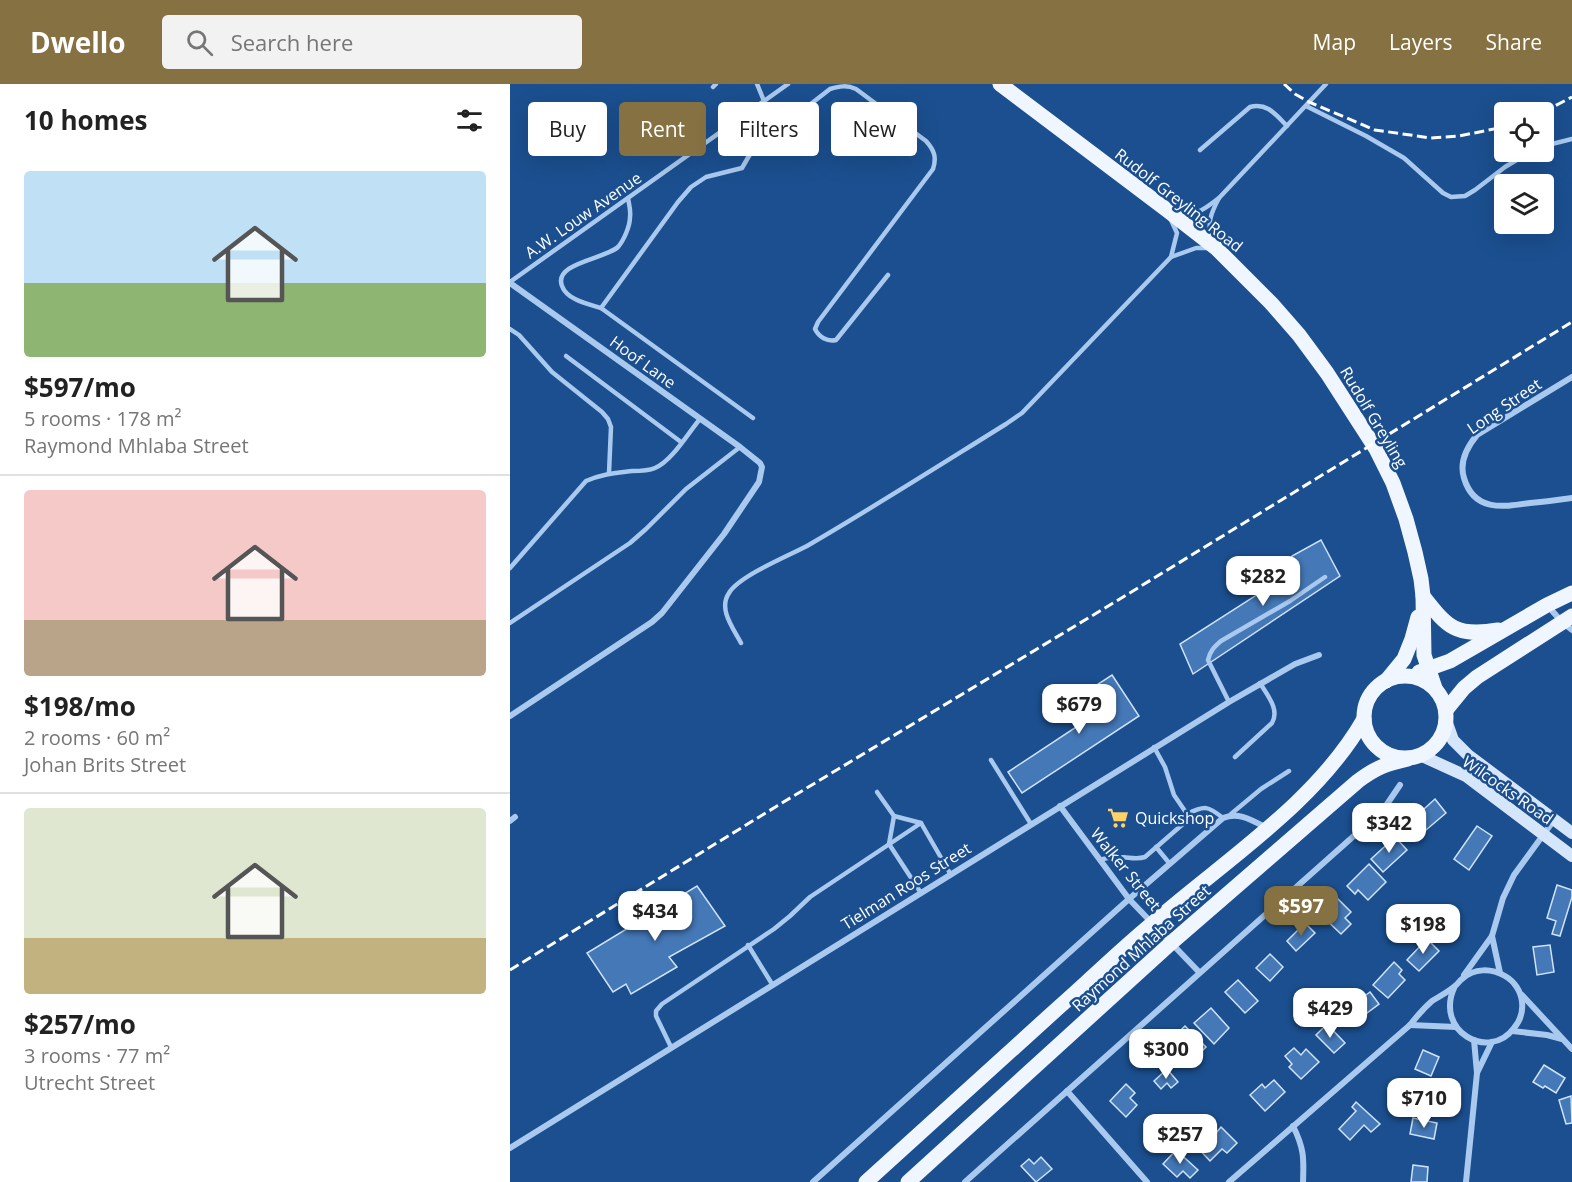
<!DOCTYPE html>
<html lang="en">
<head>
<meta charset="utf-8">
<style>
	:root { --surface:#fff; --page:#f2f2f2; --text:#222; --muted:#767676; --line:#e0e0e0; --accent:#857141 }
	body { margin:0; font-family:"Open Sans",sans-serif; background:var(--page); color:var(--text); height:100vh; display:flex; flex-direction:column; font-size:22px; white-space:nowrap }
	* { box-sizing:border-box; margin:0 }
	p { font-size:20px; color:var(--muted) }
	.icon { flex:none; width:33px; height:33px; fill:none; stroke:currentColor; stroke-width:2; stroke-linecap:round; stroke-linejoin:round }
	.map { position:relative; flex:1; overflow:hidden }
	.sheet { display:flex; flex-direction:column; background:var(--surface); width:510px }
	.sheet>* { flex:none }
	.hud { position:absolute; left:18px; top:18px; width:570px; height:54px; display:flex; gap:12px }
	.fabs { position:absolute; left:984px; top:18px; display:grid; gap:12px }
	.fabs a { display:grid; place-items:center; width:60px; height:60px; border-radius:6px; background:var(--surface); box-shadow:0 6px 24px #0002; font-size:30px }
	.price { position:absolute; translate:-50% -51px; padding:0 14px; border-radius:12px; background:#fff; color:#222; font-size:20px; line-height:39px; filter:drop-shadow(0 2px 3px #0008) }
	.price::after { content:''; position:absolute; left:50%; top:36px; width:18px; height:14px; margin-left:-9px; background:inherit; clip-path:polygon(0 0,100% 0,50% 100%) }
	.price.active { background:var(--accent); color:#fff }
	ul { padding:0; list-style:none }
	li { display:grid; align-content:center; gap:12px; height:318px; padding:0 24px }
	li+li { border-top:2px solid var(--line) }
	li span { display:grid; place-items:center; height:186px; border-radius:6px; color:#555 }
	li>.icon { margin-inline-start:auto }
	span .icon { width:108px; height:108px; fill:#fffc; stroke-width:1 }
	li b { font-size:26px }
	h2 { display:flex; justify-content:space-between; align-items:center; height:72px; padding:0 24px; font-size:26px }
	.chip { padding:0 21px; border-radius:6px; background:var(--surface); box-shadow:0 6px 24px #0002; font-size:21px; line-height:54px }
	.chip.active { background:var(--accent); color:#fff }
	header { display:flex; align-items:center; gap:36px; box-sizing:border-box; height:84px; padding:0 30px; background:var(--accent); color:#fff }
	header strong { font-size:28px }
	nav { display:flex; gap:33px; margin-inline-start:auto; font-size:21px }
	.search { width:420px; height:54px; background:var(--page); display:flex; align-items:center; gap:15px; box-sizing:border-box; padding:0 21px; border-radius:6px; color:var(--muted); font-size:22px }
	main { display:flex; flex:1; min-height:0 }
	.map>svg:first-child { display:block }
	.building { fill:#4478b7; stroke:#cfe3fa; stroke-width:1.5 }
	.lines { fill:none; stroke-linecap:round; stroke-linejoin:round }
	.lane { stroke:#a9c9ee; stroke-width:4.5 }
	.street { stroke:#a9c9ee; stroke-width:6 }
	.secondary { stroke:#d6e6fa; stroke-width:12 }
	.primary { stroke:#f0f6ff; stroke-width:15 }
	.rail { stroke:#fff; stroke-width:3; stroke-dasharray:10 4.5; stroke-linecap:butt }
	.labels { text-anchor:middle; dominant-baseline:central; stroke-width:5; stroke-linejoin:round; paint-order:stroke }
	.street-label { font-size:16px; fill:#fff; stroke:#1b4f8f }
	.poi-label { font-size:16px; fill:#fff; stroke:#1b4f8f; text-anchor:start }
</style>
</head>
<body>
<header>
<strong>Dwello</strong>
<div class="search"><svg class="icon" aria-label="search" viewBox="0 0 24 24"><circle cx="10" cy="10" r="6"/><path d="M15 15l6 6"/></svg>Search here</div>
<nav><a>Map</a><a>Layers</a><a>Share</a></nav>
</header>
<main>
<section class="sheet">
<h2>10 homes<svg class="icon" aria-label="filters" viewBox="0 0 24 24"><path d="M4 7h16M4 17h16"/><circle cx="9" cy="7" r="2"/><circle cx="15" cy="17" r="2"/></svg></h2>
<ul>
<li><span style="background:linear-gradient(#bfe0f5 60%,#8fb573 0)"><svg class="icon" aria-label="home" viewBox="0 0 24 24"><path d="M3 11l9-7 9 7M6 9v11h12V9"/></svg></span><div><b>$597/mo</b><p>5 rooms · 178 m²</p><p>Raymond Mhlaba Street</p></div></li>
<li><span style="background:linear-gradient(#f6c9c9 70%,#b9a48a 0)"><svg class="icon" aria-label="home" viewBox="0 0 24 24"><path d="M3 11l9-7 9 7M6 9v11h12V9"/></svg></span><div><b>$198/mo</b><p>2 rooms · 60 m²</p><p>Johan Brits Street</p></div></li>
<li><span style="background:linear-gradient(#dfe7d0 70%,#c2b280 0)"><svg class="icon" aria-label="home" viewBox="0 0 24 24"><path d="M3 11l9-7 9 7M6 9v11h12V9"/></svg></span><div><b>$257/mo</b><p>3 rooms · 77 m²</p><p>Utrecht Street</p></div></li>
</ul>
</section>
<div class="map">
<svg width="1062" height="1098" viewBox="0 0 1062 1098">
	<rect width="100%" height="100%" fill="#1b4f8f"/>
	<g class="building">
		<polygon points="811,456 830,492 683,590 670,560 773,494 782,472"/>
		<polygon points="602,591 629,632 512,709 498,688 589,628 576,608"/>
		<polygon points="925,715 936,729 916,746 905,733"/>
		<polygon points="967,742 982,752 959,786 944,775"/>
		<polygon points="885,753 897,766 873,788 861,775"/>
		<polygon points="859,780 876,798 858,816 848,806 845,810 837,802"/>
		<polygon points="1047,801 1062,806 1062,813 1050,852 1042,850 1046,837 1037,834"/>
		<polygon points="187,802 215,842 159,873 167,883 121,910 116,900 103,908 77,869"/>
		<polygon points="819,806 841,828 835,834 841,840 831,850 809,829 816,822 809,816"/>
		<polygon points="940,826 947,827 946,836 939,835"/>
		<polygon points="795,839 805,849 786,867 777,857"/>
		<polygon points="917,855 929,867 909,887 897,876"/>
		<polygon points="1040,861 1044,888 1027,891 1023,863"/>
		<polygon points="760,870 773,883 760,897 746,884"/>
		<polygon points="884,878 892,886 889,890 895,896 878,914 863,901"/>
		<polygon points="728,896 748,917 735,929 715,908"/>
		<polygon points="860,908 869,920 841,941 832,929"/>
		<polygon points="701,924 719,944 704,960 684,939"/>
		<polygon points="817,940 835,959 824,969 806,951"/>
		<polygon points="675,942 696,963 687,972 681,967 665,982 650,966"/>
		<polygon points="784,964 791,971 796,965 809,978 791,995 779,983 782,980 775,972"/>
		<polygon points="913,966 929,973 921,992 905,985"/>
		<polygon points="1034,981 1055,994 1046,1009 1035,1002 1033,1004 1023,998"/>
		<polygon points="657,985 668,998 661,1004 657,999 651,1005 644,997"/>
		<polygon points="764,996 775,1008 755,1027 740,1011 752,1000 755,1004"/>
		<polygon points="616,1000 625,1009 620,1014 627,1021 616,1033 600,1017"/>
		<polygon points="1061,1012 1062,1039 1056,1040 1049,1016"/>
		<polygon points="846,1018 870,1040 861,1048 854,1041 840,1056 829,1045 846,1027 842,1023"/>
		<polygon points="903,1034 927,1039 924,1055 900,1050"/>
		<polygon points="711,1043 727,1059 717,1069 712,1065 700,1077 686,1062 703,1045 706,1049"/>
		<polygon points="666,1066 688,1086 680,1094 673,1087 667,1093 653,1080"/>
		<polygon points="531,1073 542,1085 526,1098 511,1082 519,1075 524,1080"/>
		<polygon points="903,1081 918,1083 917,1098 901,1098"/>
	</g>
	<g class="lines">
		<g class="lane">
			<polyline points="247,0 254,17"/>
			<polyline points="203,3 206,0"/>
			<polyline points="796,22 856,52 894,74 933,109 941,113 955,112 965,106 995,83 1020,68"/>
			<polyline points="1034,62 1062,55"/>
			<path d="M690 66 740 23C757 18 766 31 777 42"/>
			<path d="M118 114C119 120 121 127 120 133 120 142 114 156 108 163 95 175 43 179 52 202 57 216 78 220 91 224L243 334"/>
			<path d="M669 128C688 132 694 125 709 114L816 0"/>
			<path d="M702 155C696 140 702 127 709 114"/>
			<polyline points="661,173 667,149 661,136"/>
			<polyline points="0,198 278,0"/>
			<path d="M91 224 168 118 181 103 196 93 232 84 243 65 320 5C330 2 337 1 346 5L416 57C424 66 427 73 423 85L308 238 305 245C309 253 317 258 326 256L378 191"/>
			<polyline points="0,245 9,251 42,288 92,328 98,335 101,343 99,389"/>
			<polyline points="56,272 171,358"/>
			<path d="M0 484 76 397C91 390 106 389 122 387 130 387 138 387 145 384 162 377 178 349 190 335"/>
			<polyline points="0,539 120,459 136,445 176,405 230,363"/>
			<path d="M231 559C223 544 208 525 219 509 229 492 278 472 297 462 364 423 430 381 496 340L512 329 661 173 686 164H698"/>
			<path d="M719 618 698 576C700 567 704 563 711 557L780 517 815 493"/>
			<polyline points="644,663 655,683 664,711 677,730"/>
			<path d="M725 673 762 639C770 625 757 611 750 599"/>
			<polyline points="481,676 521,740"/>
			<polyline points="367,708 384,732 411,739 441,791"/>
			<polyline points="721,730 751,705 779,687"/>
			<polyline points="384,732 379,760 411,809"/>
			<polyline points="646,763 660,780"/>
			<path d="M590 776C597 774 603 772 610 773 619 773 626 776 635 773L673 740 676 736 677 730C695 721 698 722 713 734"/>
			<polyline points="238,861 262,900"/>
			<polyline points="161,963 146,932 146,927 152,920 264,845 280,832 300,813 411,739"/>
		</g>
		<g class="street">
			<polyline points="0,199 230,363 250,379 252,383 249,398 214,450 152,529 142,538 0,632"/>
			<path d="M1062 293 967 351C957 363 949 378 954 394 964 428 993 423 1020 419 1034 418 1048 416 1062 414"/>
			<polyline points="1037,521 1052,538 1062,546"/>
			<polyline points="550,722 619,815 689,888"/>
			<polyline points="0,737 5,733"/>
			<polyline points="982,852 990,889"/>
			<polyline points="954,891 982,852 993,814 1004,791 1044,736"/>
			<polyline points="1012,911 1062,965"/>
			<polyline points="900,941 946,943"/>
			<polyline points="1002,947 1037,951 1052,955"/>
			<polyline points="967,989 982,958"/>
			<polyline points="557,1007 637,1098"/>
			<path d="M783 1042C794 1064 794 1074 793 1098"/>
			<polyline points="0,1064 719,618 785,580 809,571"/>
			<path d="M303 1098 619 815 713 734C729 727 743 737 757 744"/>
			<polyline points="455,1098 873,726 890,701"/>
			<path d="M719 1098 900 941C907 932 914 924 922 917 930 912 938 908 945 902 948 900 949 897 952 895 964 884 981 884 995 892 1004 897 1011 907 1012 918 1013 927 1010 937 1004 944 979 978 923 947 945 902"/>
			<polyline points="956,1098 967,989 964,956"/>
		</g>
		<g class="secondary">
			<polyline points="937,639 943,656 958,671 1062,749"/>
			<polyline points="912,672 956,692 1062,772"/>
		</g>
		<g class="primary">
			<polyline points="490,0 657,126 706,164 761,219 789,251 817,289 866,365 883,399 896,435 905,468 911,495 913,512 914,571 925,604"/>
			<path d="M913 512C938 544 946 553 988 546"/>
			<polyline points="909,588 940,577 1037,521 1062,509"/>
			<circle cx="895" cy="633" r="41"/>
			<polyline points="876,597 894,575 902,555 908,533"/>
			<polyline points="936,626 954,604 967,593 1062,532"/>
			<path d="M356 1098C420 1040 484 982 548 924 580 896 610 866 643 839 714 777 807 718 854 635"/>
			<path d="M398 1098 661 859 848 697C867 683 876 680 898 675"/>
		</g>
		<g class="rail">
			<polyline points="774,0 785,10 799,18 865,46 921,54 949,52 994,43"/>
			<polyline points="1033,28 1062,13"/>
			<polyline points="0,886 267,722 618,510 1062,238"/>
		</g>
	</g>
	<defs>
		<symbol id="supermarket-bare" viewBox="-9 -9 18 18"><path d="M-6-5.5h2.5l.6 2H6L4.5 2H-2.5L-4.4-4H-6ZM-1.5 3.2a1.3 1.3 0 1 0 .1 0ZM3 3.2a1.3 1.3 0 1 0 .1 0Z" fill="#ffd166" stroke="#1b4f8f" stroke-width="2.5" paint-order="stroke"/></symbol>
	</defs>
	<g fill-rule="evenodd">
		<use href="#supermarket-bare" x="593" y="719" width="30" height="30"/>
	</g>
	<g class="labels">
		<g class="street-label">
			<text transform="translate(669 116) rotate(38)">Rudolf Greyling Road</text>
			<text transform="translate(73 131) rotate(-35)">A.W. Louw Avenue</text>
			<text transform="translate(133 278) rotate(36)">Hoof Lane</text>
			<text transform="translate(994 322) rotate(-34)">Long Street</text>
			<text transform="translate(864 333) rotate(59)">Rudolf Greyling</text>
			<text transform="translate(998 706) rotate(35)">Wilcocks Road</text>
			<text transform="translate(616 785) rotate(51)">Walker Street</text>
			<text transform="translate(396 802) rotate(-32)">Tielman Roos Street</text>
			<text transform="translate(631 864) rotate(-42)">Raymond Mhlaba Street</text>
		</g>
		<g class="poi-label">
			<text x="625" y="734">Quickshop</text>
		</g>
	</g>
</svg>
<div class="fabs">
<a><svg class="icon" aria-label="locate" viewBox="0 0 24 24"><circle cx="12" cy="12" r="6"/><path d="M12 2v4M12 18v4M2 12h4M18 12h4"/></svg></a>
<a><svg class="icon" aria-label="layers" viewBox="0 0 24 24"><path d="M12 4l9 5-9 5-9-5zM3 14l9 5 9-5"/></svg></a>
</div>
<b class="price" style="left:753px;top:523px">$282</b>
<b class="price" style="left:569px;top:651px">$679</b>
<b class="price" style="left:879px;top:770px">$342</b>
<b class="price active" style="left:791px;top:853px">$597</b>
<b class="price" style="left:145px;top:858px">$434</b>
<b class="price" style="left:913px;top:871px">$198</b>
<b class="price" style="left:820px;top:955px">$429</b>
<b class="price" style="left:656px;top:996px">$300</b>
<b class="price" style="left:914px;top:1045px">$710</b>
<b class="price" style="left:670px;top:1081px">$257</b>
<div class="hud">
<a class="chip">Buy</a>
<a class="chip active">Rent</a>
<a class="chip">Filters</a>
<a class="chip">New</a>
</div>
</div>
</main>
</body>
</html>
